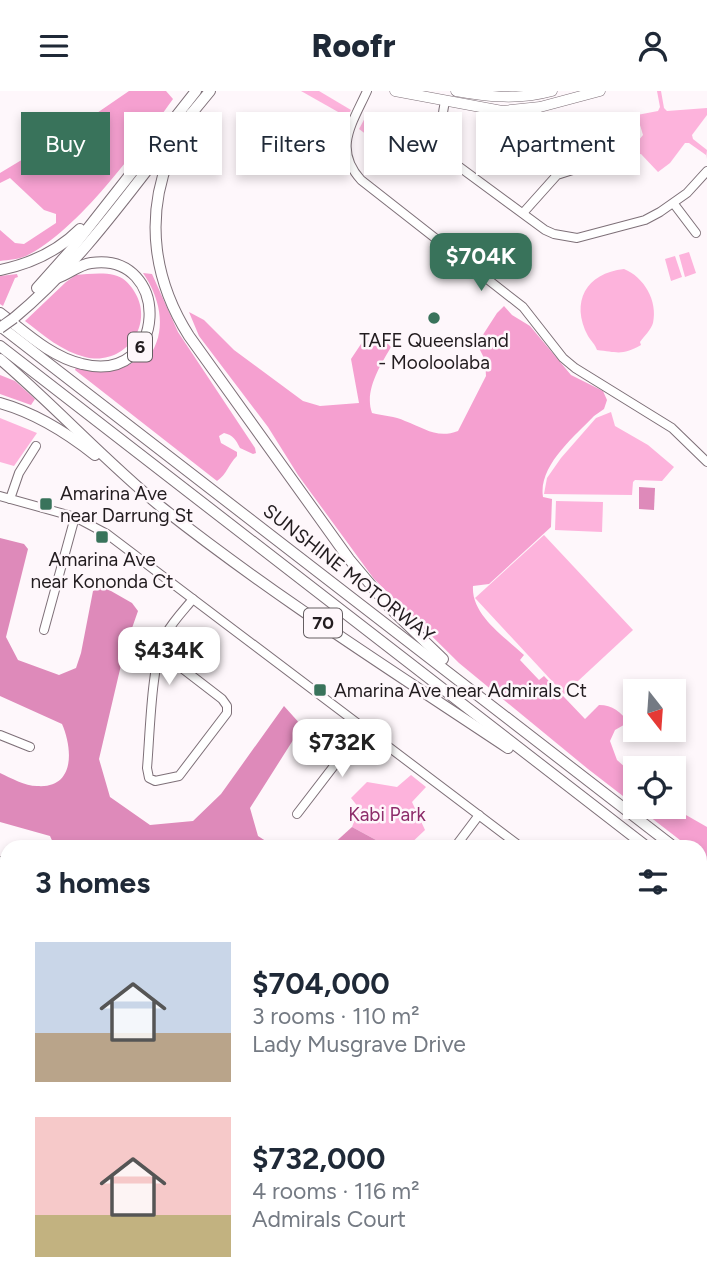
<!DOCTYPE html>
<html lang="en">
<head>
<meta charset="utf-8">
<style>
	:root { --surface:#fff; --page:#f6f6f7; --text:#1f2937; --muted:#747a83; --accent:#39735b }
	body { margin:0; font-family:Figtree,sans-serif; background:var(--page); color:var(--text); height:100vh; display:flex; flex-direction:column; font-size:26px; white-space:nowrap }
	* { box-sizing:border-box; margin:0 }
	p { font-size:23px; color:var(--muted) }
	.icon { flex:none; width:38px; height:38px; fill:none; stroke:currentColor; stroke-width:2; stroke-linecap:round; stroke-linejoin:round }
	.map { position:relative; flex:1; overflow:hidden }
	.side { position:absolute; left:0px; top:749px; width:707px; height:448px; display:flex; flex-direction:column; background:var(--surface); border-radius:21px 21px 0 0; box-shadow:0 4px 10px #0003 }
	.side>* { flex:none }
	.hud { position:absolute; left:21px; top:21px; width:665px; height:63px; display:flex; gap:14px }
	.needle { width:46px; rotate:163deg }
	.buttons { position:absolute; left:623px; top:588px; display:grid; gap:14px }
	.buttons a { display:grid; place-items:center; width:63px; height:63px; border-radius:0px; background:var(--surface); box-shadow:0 4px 10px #0003; font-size:35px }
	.price { position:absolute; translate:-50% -60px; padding:0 16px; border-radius:14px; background:#fff; color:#222; font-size:23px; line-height:46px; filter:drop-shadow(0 2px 4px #0008) }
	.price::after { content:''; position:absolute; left:50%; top:42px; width:21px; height:16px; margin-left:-10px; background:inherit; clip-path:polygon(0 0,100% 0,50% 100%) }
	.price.active { background:var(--accent); color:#fff }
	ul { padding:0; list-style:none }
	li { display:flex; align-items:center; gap:21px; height:175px; padding:0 35px }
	li span { display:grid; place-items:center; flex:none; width:196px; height:140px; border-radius:0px; color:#555 }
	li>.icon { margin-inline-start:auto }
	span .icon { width:84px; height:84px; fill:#fffc; stroke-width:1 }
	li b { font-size:30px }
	h2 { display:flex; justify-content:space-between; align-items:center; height:84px; padding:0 35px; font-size:30px }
	.tag { padding:0 24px; border-radius:0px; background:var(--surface); box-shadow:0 4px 10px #0003; font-size:24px; line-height:63px }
	.tag.active { background:var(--accent); color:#fff }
	header { display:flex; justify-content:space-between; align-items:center; height:91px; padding:0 35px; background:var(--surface); font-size:32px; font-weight:800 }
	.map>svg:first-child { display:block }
	.green { fill:#fdb3dc }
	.forest { fill:#f5a0d0 }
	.water { fill:#de8aba }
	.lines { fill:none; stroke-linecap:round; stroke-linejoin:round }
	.stream { stroke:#de8aba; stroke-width:2 }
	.minor-casing { stroke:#7e7078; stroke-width:10 }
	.major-casing { stroke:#7e7078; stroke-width:11 }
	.highway-casing { stroke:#7e7078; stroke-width:12 }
	.minor { stroke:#fff; stroke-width:8 }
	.major { stroke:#fff; stroke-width:10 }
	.highway { stroke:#fff; stroke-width:10 }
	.highway-bridge-casing { stroke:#7e7078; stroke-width:12; stroke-linecap:butt }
	.highway-bridge { stroke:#fff; stroke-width:10 }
	.poi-dot { fill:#39735b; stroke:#fef7fb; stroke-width:2.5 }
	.labels { text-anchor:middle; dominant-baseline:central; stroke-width:5; stroke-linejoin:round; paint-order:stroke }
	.shield { fill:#fef7fb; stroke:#645e61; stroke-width:2 }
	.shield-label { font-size:18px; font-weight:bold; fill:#221c1f }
	.poi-label { font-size:19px; fill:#221c1f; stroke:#fef7fb }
	.street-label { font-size:19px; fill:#221c1f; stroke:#fef7fb }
	.park-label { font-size:19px; fill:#8d2c6a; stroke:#fef7fb }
</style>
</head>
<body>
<header><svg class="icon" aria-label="menu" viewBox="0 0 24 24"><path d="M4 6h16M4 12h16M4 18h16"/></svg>Roofr<svg class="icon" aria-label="person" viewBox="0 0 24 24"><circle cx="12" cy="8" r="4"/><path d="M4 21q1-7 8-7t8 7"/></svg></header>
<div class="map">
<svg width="707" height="1197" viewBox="0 0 707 1197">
	<rect width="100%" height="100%" fill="#fef7fb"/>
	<g class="green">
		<polygon points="301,0 319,0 351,19 347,26"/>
		<polygon points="657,0 661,0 664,17 667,20 707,17 707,24 692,44 693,48 707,59 706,68 706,64 689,52 685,52 670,72 658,81 641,63 635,64 633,56 643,44 637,24 658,20 660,16"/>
		<path d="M366 25C383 31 396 32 411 38L405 61 404 73 401 75 391 62 359 38Z"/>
		<polygon points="689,161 696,182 685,186 679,164"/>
		<polygon points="675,165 682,186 671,190 665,168"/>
		<path d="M624 178C644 186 658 210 653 232 651 239 644 245 640 251L641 254C622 265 617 261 597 259 595 253 591 250 588 245 570 211 586 182 624 178Z"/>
		<polygon points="611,321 615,335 648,354 674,376 662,390 635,389 633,391 632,404 544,403 547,387 561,367 596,327"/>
		<polygon points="0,327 37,342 14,375 0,371"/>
		<polygon points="556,410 603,411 602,441 555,439"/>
		<polygon points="544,444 633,539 564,603 475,507"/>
		<polygon points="411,684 426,696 412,711 425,739 407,756 389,756 352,736 359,717 351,707 367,691 397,696"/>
		<polygon points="707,977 707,1116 700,1111 700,978"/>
	</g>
	<g class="forest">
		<path d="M129 0H166L173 8C139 55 78 140 26 165 19 168 9 169 0 170V139L15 152 24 153 56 132V123L44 119 10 87 0 92V82L78 35Z"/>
		<path d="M143 182 152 183 178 241 255 357 256 362 253 363 240 357C236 349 233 344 224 342L219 345 221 352 237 361V365C228 374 227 383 217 390L75 279 76 276C99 282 131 283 144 259L152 261C167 236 159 205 143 182Z"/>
		<polygon points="17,183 18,186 15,187 3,215 0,213 0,185"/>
		<path d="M76 184C87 183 103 181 114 184 123 186 129 192 134 200 156 234 124 276 85 266 63 261 43 244 25 230L66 191Z"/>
		<path d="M504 215 512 224 530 235 571 284 603 300 607 309 604 318 594 325C574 346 538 375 543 406L552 408 551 436 489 493 473 495C471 524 505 546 524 564L520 569 539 589 544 585 585 628 599 614C613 614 620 621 629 631L615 639 610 650 617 669 635 685V716H672L707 736V771L700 765V756H689L588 678 459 572 374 488 298 384 268 336 199 245 189 221 204 229 234 259 303 310 320 315 359 312 351 268 363 250 383 248 391 256C380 275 364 300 372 322 383 325 395 325 405 330 424 337 437 348 458 340L486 285 485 269 477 253 497 222Z"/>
		<polygon points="0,284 15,290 35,308 31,314 0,303"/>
	</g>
	<g class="water">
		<polygon points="639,396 655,397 654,419 639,418"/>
		<path d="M0 447 24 453 28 458 6 546 18 569 59 584 76 577 81 562 93 500 104 496 132 512 138 520 125 557 99 668 110 706 150 734 193 730 221 703 284 615 302 635 250 717 258 745 275 756H55L50 745 0 731V682C11 687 25 695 37 695 75 698 73 658 62 633L0 605Z"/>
		<polygon points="352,736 389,756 330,756"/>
		<polygon points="0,826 7,827 7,918 0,908"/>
		<polygon points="7,965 7,1067 0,1053 0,974"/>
		<polygon points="161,1190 212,1190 207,1197 156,1197"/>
		<polygon points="370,1190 413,1190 412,1197 374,1197"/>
	</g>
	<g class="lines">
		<polyline class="stream" points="700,1079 707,1082"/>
		<defs>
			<g id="minor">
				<path d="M367 0C352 33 333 58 361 89L523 216 563 267 575 277 672 337 707 371"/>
				<path d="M445 10C441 31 438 51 450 69L545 139 554 143 577 147 645 129 660 121 687 102 707 80"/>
				<polyline points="674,113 696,142"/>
				<polyline points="523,122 557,84 623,63"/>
				<polyline points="0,405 75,426 107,443 521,756"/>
				<polyline points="10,408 19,382 36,355"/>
				<polyline points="44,539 75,426"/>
				<path d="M161 561 222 608 227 615V622L179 685 155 690 149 687 147 677C150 645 151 569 166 543 173 530 184 519 193 508"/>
				<polyline points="0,644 30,656"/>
				<polyline points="297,723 363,637"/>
				<polyline points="455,756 479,724"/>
				<polyline points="0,770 7,772"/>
				<polyline points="0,793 7,791"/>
				<polyline points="700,893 707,898"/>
				<polyline points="0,1170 7,1188"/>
				<polyline points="8,1190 10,1197 20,1190"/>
				<polyline points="317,1190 322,1197"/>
				<polyline points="649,1190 669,1195"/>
				<polyline points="111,1197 116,1190"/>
				<polyline points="249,1197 254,1190"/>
				<polyline points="428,1197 433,1190"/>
				<polyline points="505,1197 511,1190"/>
			</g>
			<g id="major">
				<polyline points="395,0 502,20 540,16 600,0"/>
				<path d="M456 0C489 6 519 9 552 0"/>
			</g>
			<g id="highway">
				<path d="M191 23C184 38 175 52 169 67 145 128 154 190 189 245L349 468 391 518 443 568"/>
				<polyline points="187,28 210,0"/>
				<path d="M0 179C30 173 58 160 80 138"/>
				<polyline points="37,197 70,160 196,0"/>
				<path d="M0 222C25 241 51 266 82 273 169 295 172 160 91 172 78 174 69 183 57 187"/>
				<path d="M14 227C77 175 125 107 175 43"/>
				<polyline points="0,235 674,756"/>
				<polyline points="0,255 647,756"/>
				<path d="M0 268C55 315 104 369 160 415 271 503 391 579 508 657"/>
				<path d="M0 312C36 322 66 341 95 364"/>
				<polyline points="700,776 707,782"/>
				<polyline points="700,797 707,802"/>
			</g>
		</defs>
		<use href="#minor" class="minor-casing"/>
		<use href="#major" class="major-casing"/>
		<use href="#highway" class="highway-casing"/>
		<use href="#minor" class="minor"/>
		<use href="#major" class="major"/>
		<use href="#highway" class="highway"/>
		<defs>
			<polyline id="highway-bridge" points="0,237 14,227"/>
		</defs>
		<use href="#highway-bridge" class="highway-bridge-casing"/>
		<use href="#highway-bridge" class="highway-bridge"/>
	</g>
	<g class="poi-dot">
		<circle cx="434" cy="227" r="7"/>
		<rect x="39" y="406" width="14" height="14" rx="3.5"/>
		<rect x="95" y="439" width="14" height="14" rx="3.5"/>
		<rect x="313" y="592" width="14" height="14" rx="3.5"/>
	</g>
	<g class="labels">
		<g class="shield">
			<rect x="128" y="241.5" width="24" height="29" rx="5"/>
			<rect x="304" y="517.5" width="38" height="29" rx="5"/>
		</g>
		<g class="shield-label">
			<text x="140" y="256">6</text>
			<text x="323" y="532">70</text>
		</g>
		<g class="poi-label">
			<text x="434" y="249">TAFE Queensland<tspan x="434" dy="22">- Mooloolaba</tspan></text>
			<text x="60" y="402" text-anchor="start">Amarina Ave<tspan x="60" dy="22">near Darrung St</tspan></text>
			<text x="102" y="468">Amarina Ave<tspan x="102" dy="22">near Kononda Ct</tspan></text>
			<text x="334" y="599" text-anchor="start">Amarina Ave near Admirals Ct</text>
		</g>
		<g class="street-label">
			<text transform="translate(349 482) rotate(38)">SUNSHINE MOTORWAY</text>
		</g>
		<g class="park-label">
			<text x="387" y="723">Kabi Park</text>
		</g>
	</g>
</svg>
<div class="buttons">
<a><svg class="needle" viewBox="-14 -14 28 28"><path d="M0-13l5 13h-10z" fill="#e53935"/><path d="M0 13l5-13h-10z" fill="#747a83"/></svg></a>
<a><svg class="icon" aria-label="locate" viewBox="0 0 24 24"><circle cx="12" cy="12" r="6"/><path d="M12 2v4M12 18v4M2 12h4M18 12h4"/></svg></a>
</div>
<b class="price active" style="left:481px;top:202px">$704K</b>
<b class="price" style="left:169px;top:596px">$434K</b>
<b class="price" style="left:342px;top:688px">$732K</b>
<div class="hud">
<a class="tag active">Buy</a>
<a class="tag">Rent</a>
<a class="tag">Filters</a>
<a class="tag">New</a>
<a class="tag">Apartment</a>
</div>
<section class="side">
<h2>3 homes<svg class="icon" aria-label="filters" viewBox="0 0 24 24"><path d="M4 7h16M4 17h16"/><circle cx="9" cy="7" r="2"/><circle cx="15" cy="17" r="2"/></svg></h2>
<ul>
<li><span style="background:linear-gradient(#c9d6e8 65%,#b9a48a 0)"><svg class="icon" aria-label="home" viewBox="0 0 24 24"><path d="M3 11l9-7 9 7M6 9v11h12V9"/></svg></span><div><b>$704,000</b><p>3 rooms · 110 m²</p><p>Lady Musgrave Drive</p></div></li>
<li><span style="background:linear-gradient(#f6c9c9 70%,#c2b280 0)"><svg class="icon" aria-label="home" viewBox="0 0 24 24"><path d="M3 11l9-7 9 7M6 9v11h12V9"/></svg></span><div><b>$732,000</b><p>4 rooms · 116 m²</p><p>Admirals Court</p></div></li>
</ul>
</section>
</div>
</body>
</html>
